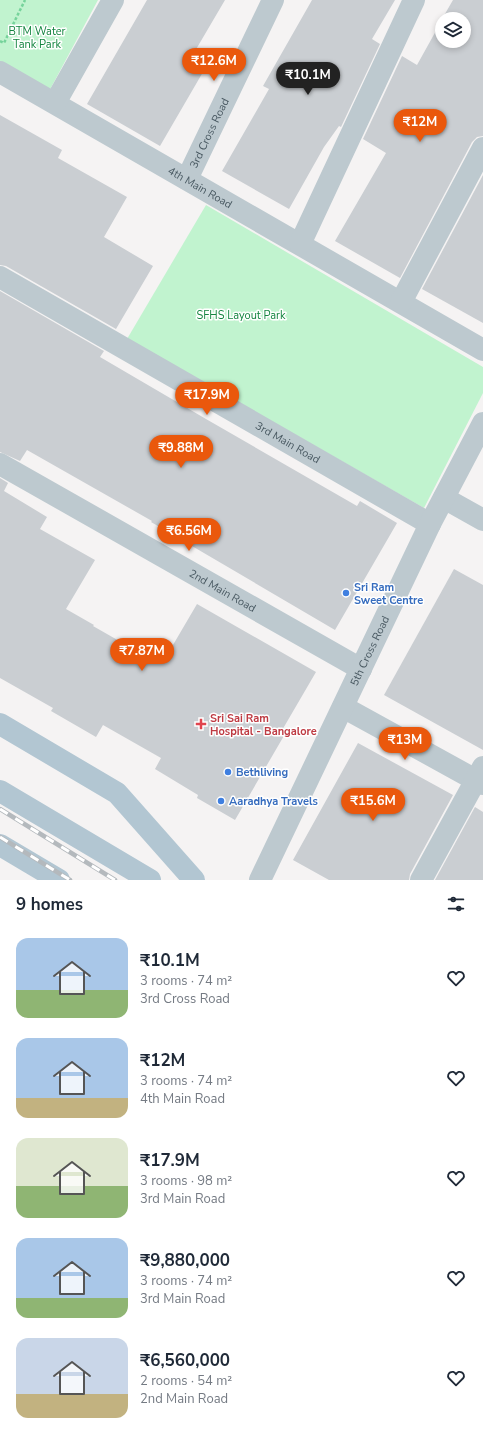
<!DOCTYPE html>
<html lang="en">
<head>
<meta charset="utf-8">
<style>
	:root { --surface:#fff; --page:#f2f2f3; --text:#1f2937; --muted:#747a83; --accent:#ea580c }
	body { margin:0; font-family:"Nunito Sans",sans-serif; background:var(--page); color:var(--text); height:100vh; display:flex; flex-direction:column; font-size:15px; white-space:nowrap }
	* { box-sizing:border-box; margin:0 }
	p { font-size:13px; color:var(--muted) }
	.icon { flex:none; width:22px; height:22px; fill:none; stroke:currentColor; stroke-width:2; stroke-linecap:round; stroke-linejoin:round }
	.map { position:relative; height:880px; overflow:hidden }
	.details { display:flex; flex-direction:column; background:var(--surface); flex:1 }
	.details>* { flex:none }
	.controls { position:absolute; left:435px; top:12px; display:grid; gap:8px }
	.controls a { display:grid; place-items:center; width:36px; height:36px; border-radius:50%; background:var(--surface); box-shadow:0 2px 6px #0003; font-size:20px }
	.price { position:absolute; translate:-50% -34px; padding:0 9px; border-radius:14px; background:var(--accent); color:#fff; font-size:13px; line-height:26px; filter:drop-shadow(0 1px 2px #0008) }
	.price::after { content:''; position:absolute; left:50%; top:24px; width:12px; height:9px; margin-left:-6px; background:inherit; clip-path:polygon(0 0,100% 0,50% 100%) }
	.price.current { background:#222; color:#fff }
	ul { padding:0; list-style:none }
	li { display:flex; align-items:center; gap:12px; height:100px; padding:0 16px }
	li span { display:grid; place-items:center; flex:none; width:112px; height:80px; border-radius:12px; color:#555 }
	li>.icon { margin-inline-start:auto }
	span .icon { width:48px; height:48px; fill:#fffc; stroke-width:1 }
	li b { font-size:17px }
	h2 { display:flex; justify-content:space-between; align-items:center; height:48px; padding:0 16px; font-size:17px }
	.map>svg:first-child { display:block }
	.green { fill:#c1f3cf }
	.building { fill:#caced2 }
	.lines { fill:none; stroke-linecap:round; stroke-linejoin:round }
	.path { stroke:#76d39b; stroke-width:2.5; stroke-dasharray:3 2; stroke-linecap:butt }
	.minor { stroke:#bdc9cf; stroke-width:22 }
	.major { stroke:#b2c6d2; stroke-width:22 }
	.rail-casing { stroke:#b4b9bd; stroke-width:4.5 }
	.rail { stroke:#fff; stroke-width:3; stroke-dasharray:9; stroke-linecap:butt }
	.shop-dot { fill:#3f7fe0; stroke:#fff; stroke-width:1.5 }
	.health-dot { fill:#e0444e; stroke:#fff; stroke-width:1.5 }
	.labels { text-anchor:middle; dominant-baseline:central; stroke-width:3; stroke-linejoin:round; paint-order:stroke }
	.park-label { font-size:11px; fill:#13843f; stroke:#fff }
	.street-label { font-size:11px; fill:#495962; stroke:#fff }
	.shop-label { font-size:11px; font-weight:bold; fill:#366cbe; stroke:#fff; text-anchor:start }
	.health-label { font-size:11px; font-weight:bold; fill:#be3a42; stroke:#fff; text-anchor:start }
</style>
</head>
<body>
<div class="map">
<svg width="483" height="880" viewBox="0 0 483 880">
	<rect width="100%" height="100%" fill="#f5f3f3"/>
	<g class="green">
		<polygon points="0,0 98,0 47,95 0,68"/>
		<polygon points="206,205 483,367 483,393 424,508 127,339"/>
	</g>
	<g class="building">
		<polygon points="147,0 225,0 188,63 203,72 160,146 87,104"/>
		<polygon points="312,0 395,0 372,39 380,44 341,127 339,126 324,147 289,209 222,171 269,89 263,86"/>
		<polygon points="453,0 483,0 483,136 477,137 472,142 400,278 335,241 386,153 363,139 402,56 417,65 442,20 442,41 464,41 464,19 442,19"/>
		<polygon points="0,115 62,150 58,158 127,197 104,237 153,266 116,329 6,266 0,265"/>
		<polygon points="483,175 483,323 422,289"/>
		<polygon points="0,291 104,351 100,357 206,419 357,506 360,501 397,523 335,630 180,539 151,522 152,521 27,450 20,461 0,452"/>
		<polygon points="0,478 8,483 4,491 47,517 40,529 95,560 66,609 94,625 93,626 149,658 151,655 163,662 197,604 316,672 281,732 285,734 235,820 197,798 198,795 155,769 161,758 103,725 96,737 51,711 53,708 0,678"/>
		<polygon points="454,569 483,585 483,750 384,695"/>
		<polygon points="358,743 453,795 410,874 409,880 329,880 293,860"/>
		<polygon points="475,807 483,812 483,880 435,880"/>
	</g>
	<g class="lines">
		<polyline class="path" points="0,41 4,43 25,0"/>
		<g class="minor">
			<path id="s1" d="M0 72 483 350"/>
			<polyline points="55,103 113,0"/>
			<path id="s2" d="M187 179 273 0"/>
			<polyline points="300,244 414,0"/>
			<path id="s3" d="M0 277 430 524"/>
			<polyline points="401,302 483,148"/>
			<path id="s4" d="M0 464 361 669"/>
			<polyline points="444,498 483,520"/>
			<polyline points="343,707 483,784"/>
			<path id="s5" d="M260 880 430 524 483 423"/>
			<polyline points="421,880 483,767"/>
		</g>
		<g class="major">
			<polyline points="0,724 117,793 194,880"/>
			<polyline points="0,791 150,880"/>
			<polyline points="0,845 59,880"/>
		</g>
		<defs>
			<g id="rail">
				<polyline points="0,809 115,880"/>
				<polyline points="0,837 70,880"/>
			</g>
		</defs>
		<use href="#rail" class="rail-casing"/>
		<use href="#rail" class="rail"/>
	</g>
	<g class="shop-dot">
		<circle cx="346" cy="593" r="4"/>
		<circle cx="228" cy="772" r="4"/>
		<circle cx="221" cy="801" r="4"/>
	</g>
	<path class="health-dot" d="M199 718h4v4h4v4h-4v4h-4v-4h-4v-4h4z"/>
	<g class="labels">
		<g class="park-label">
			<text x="37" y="31">BTM Water<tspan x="37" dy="13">Tank Park</tspan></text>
			<text x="241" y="315">SFHS Layout Park</text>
		</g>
		<g class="street-label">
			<text stroke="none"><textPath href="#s2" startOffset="51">3rd Cross Road</textPath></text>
			<text stroke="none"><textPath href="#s1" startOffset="231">4th Main Road</textPath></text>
			<text stroke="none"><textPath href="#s3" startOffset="332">3rd Main Road</textPath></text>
			<text stroke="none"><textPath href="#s4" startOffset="256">2nd Main Road</textPath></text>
			<text stroke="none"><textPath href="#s5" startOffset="254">5th Cross Road</textPath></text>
		</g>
		<g class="shop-label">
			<text x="354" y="587">Sri Ram<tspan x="354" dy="13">Sweet Centre</tspan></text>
			<text x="236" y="772">Bethliving</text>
			<text x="229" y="801">Aaradhya Travels</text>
		</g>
		<g class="health-label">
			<text x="210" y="718">Sri Sai Ram<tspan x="210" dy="13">Hospital - Bangalore</tspan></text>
		</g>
	</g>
</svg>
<div class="controls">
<a><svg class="icon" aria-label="layers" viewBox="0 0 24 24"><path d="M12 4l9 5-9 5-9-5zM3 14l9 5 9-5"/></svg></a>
</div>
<b class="price" style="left:214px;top:82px">₹12.6M</b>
<b class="price current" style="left:308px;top:96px">₹10.1M</b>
<b class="price" style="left:420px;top:143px">₹12M</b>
<b class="price" style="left:207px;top:416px">₹17.9M</b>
<b class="price" style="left:181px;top:469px">₹9.88M</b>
<b class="price" style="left:189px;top:552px">₹6.56M</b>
<b class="price" style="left:142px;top:672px">₹7.87M</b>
<b class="price" style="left:405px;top:761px">₹13M</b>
<b class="price" style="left:373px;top:822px">₹15.6M</b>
</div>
<section class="details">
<h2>9 homes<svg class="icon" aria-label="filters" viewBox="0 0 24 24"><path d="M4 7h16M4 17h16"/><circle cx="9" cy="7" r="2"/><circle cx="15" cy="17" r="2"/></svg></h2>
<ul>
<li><span style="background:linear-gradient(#a9c7e8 65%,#8fb573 0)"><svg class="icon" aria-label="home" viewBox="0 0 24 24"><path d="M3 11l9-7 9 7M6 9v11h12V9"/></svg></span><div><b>₹10.1M</b><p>3 rooms · 74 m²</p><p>3rd Cross Road</p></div><svg class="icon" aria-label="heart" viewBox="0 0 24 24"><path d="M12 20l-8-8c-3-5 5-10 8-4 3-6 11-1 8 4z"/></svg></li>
<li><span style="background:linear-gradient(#a9c7e8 75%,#c2b280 0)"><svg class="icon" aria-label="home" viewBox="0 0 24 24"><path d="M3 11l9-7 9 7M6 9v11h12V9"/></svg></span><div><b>₹12M</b><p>3 rooms · 74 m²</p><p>4th Main Road</p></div><svg class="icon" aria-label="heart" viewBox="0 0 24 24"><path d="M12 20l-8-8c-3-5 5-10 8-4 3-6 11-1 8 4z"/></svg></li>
<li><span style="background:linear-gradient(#dfe7d0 60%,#8fb573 0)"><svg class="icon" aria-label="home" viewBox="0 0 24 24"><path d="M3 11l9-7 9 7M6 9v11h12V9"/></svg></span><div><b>₹17.9M</b><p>3 rooms · 98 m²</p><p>3rd Main Road</p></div><svg class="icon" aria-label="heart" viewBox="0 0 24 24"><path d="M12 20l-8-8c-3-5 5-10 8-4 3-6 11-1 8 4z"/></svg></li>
<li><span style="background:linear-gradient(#a9c7e8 75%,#8fb573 0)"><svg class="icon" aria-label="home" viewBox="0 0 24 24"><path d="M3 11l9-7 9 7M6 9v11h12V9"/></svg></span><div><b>₹9,880,000</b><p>3 rooms · 74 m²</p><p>3rd Main Road</p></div><svg class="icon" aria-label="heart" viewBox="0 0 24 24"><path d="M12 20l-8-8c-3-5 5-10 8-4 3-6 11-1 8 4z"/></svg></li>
<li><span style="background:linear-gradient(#c9d6e8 70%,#c2b280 0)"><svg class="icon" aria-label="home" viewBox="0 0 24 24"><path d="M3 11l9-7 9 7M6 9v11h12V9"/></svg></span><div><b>₹6,560,000</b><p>2 rooms · 54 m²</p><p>2nd Main Road</p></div><svg class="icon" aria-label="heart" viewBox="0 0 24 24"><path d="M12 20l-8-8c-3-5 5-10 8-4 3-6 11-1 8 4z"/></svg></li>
</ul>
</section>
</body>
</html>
